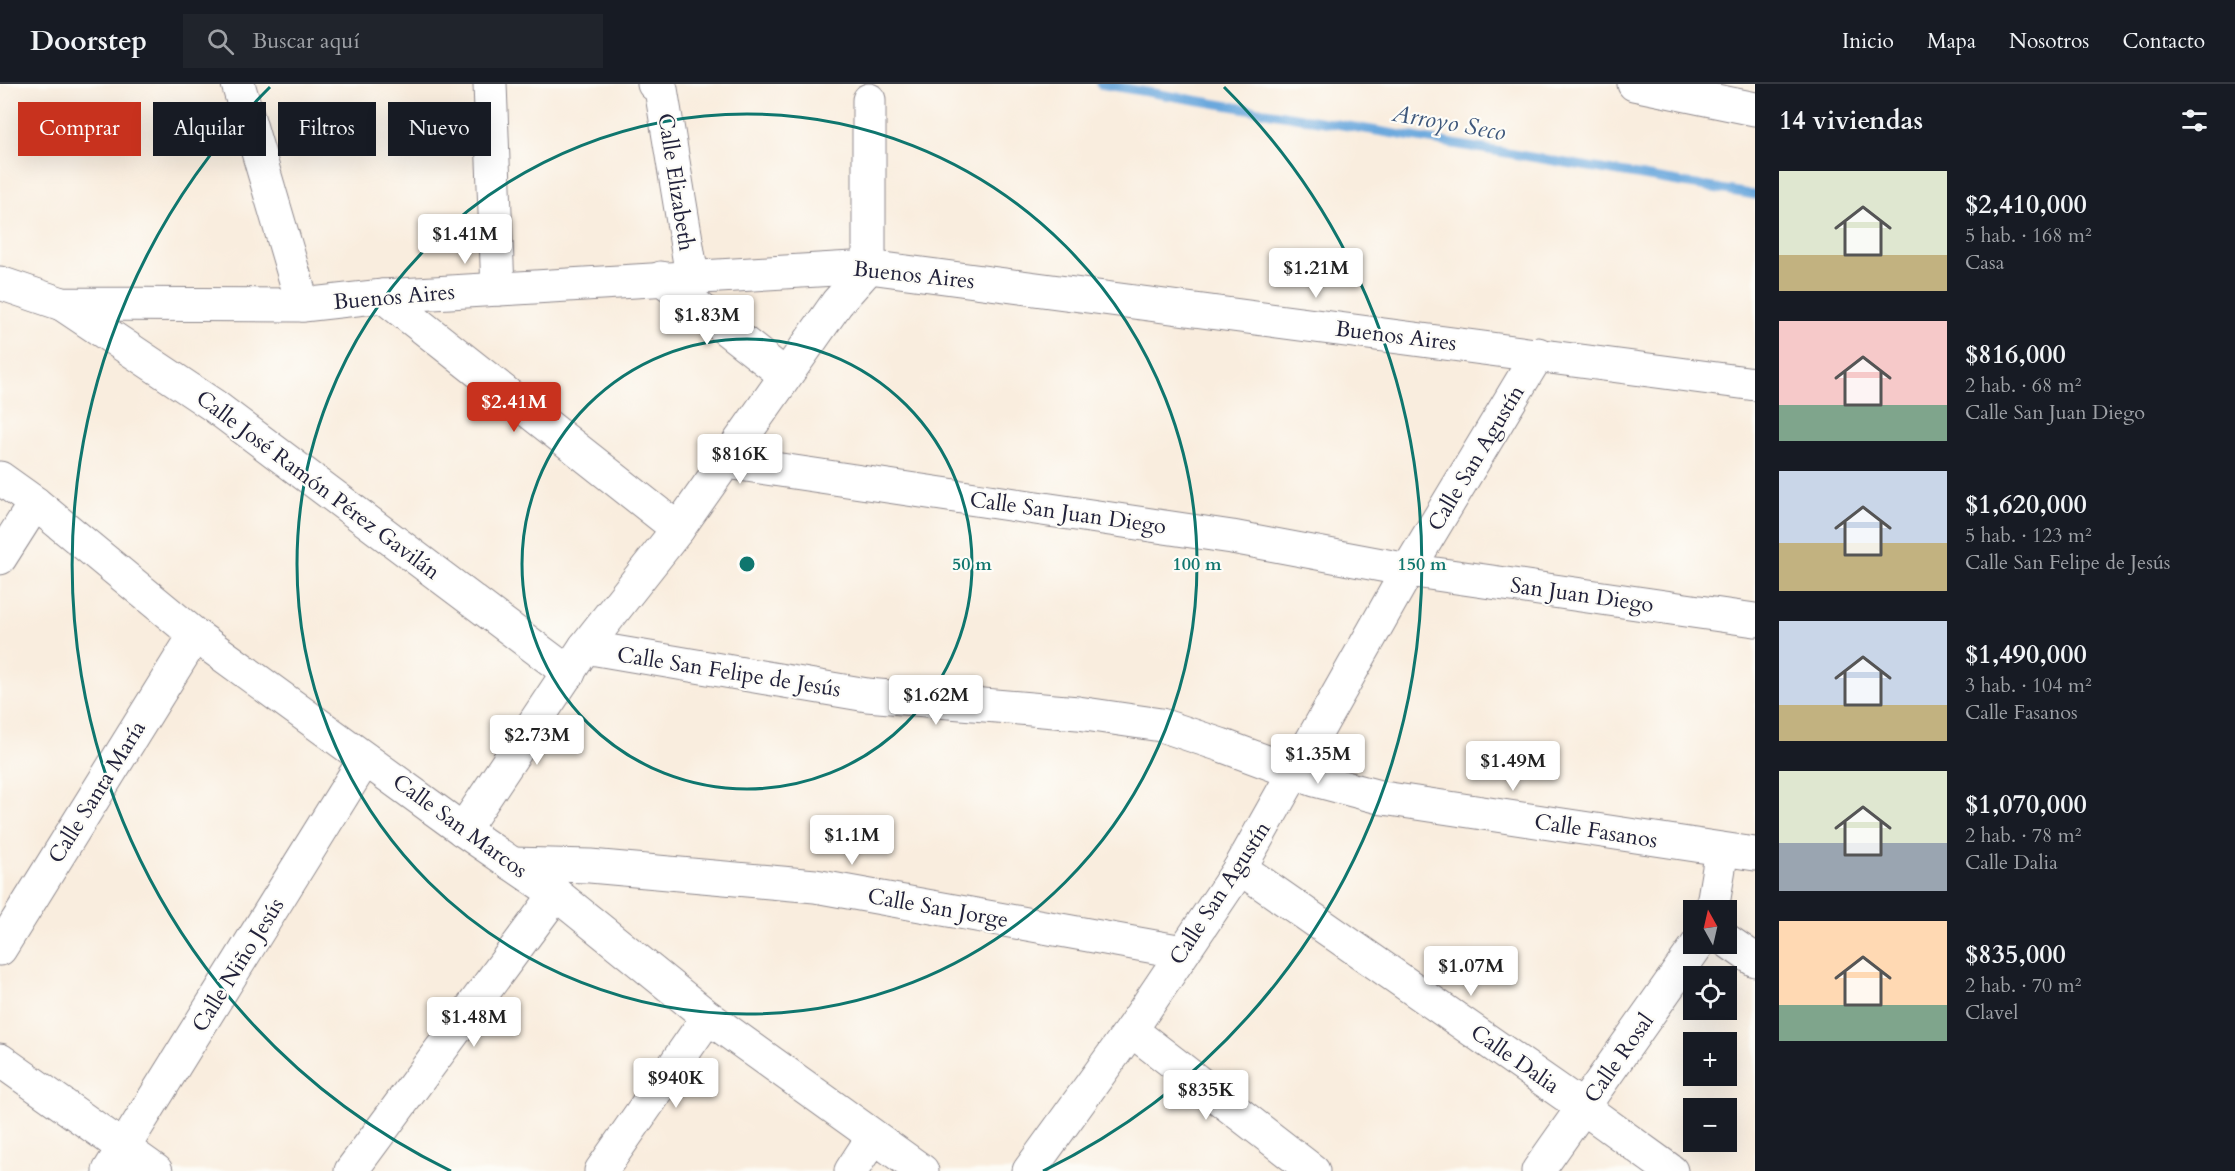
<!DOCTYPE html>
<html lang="es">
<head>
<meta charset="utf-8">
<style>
	:root { --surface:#171b24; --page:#20242c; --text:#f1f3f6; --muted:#9ea1a6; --line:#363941; --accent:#c8321e }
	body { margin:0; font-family:Cardo,serif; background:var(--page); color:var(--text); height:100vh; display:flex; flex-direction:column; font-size:22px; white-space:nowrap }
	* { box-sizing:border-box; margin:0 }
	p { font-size:20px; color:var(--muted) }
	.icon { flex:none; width:33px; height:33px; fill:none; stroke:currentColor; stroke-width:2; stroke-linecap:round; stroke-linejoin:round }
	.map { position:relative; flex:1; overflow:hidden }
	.side { display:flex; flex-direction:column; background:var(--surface); width:480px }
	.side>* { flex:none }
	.banner { position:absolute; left:18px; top:18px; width:570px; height:54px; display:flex; gap:12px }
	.needle { width:39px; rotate:352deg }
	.buttons { position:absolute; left:1683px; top:816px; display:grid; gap:12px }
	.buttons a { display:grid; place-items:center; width:54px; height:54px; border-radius:0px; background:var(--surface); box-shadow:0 6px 24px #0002; font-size:30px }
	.price { position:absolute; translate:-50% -51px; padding:0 14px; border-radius:6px; background:#fff; color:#222; font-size:20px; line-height:39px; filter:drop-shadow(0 2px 3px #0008) }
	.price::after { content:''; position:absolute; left:50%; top:36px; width:18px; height:14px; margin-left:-9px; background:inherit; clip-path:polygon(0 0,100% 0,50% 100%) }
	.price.active { background:var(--accent); color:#fff }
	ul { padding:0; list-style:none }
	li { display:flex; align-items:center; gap:18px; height:150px; padding:0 24px }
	li span { display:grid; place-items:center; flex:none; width:168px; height:120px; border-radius:0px; color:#555 }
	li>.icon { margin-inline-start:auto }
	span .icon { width:72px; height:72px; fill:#fffc; stroke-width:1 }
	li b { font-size:26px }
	h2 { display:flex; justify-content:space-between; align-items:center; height:72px; padding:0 24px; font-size:26px }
	.tag { padding:0 21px; border-radius:0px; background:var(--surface); box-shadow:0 6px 24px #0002; font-size:21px; line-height:54px }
	.tag.active { background:var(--accent); color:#fff }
	header { display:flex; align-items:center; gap:36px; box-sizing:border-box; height:84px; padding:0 30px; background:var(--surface); border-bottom:2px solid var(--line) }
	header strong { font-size:28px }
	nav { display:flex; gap:33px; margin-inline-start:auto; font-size:21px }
	.search { width:420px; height:54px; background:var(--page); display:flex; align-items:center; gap:15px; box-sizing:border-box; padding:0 21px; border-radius:0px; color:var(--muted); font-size:22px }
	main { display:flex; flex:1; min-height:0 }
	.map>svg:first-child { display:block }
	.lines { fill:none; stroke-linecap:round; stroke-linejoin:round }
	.stream { stroke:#6ba8dd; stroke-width:9 }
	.street-casing { stroke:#8e888c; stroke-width:35 }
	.street { stroke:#fff; stroke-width:33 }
	.ring { fill:none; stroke:#0f766e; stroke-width:3 }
	.labels { text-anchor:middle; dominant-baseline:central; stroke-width:4.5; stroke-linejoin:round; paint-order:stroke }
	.street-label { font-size:22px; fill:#22223b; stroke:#fdfcf7 }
	.water-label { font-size:24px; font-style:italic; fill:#3f587c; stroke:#fdfcf7 }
	.centre { fill:#0f766e; stroke:#fdfcf7; stroke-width:3 }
	.ring-label { font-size:18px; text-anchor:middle; font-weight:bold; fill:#0f766e; stroke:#fdfcf7; stroke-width:4.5; stroke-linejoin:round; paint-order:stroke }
</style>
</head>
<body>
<header>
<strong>Doorstep</strong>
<div class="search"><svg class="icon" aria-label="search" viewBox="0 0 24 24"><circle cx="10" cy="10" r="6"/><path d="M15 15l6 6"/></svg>Buscar aquí</div>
<nav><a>Inicio</a><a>Mapa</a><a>Nosotros</a><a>Contacto</a></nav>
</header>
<main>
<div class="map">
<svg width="1755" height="1087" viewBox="0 0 1755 1087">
	<rect width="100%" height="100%" fill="#fdfcf7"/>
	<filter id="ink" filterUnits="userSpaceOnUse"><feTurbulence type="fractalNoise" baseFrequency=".0167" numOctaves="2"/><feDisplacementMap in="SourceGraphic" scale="12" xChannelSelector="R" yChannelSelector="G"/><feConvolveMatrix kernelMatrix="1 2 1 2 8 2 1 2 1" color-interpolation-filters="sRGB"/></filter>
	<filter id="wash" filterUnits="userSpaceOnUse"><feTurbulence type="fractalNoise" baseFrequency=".008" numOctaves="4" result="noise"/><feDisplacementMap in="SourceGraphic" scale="24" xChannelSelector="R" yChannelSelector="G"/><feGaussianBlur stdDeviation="1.35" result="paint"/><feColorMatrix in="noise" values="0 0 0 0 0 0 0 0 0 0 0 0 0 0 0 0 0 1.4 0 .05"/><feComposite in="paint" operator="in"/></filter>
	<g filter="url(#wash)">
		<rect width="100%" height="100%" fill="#f9edde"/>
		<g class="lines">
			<polyline class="stream" points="1100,0 1755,111"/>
		</g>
	</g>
	<g filter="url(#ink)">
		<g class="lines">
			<defs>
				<g id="street">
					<polyline points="238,0 303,221"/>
					<polyline points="490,0 498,205"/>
					<polyline points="654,0 661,5 692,192"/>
					<polyline points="1634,0 1755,25"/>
					<polyline points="869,16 869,183"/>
					<polyline points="661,194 785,291"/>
					<polyline points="0,199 62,220 303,221 383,212 869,183 1755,300"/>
					<polyline points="383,212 678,445"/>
					<polyline points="62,220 213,321 569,589"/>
					<polyline points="726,378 1232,453 1408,486 1755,536"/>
					<polyline points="0,394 35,419 195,551 463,746 556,810 708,933 922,1087"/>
					<polyline points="0,474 35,419"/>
					<polyline points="585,563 867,611 1078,629 1161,641 1221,661 1315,696 1383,714 1755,770"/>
					<polyline points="463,746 585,563 678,445 837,219 869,183"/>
					<polyline points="512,780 590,782 815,802 1183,868"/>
					<polyline points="1240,784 1584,1024 1671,1087"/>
					<polyline points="1712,826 1722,766"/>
					<polyline points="1726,856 1755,876"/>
					<polyline points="0,865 195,551"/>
					<polyline points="1131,946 1313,1087"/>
					<polyline points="0,976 156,1087"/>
					<polyline points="109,1087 365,675"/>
					<polyline points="351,1087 556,810"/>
					<polyline points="601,1087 708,933"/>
					<polyline points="851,1087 873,1053"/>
					<polyline points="1029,1087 1131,946 1240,784 1408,486 1538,270"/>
					<polyline points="1538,1087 1698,860"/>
				</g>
			</defs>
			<use href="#street" class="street-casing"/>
			<use href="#street" class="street"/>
		</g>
	</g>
	<g class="ring">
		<circle cx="747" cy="480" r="225"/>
		<circle cx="747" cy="480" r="450"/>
		<path d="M451 1087A675 675 0 0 1 270 3M1224 3A675 675 0 0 1 1043 1087"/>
	</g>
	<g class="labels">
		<g class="street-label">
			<text transform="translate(676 98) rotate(81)">Calle Elizabeth</text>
			<text transform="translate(914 191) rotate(6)">Buenos Aires</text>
			<text transform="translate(394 213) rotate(-5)">Buenos Aires</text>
			<text transform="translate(1396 252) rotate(7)">Buenos Aires</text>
			<text transform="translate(1476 374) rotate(-59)">Calle San Agustín</text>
			<text transform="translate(318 401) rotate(37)">Calle José Ramón Pérez Gavilán</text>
			<text transform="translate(1068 429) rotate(8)">Calle San Juan Diego</text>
			<text transform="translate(1582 511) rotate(8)">San Juan Diego</text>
			<text transform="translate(729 588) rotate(9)">Calle San Felipe de Jesús</text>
			<text transform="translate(97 708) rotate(-58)">Calle Santa María</text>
			<text transform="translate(460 742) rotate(36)">Calle San Marcos</text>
			<text transform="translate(1596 747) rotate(9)">Calle Fasanos</text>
			<text transform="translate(1220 809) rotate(-57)">Calle San Agustín</text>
			<text transform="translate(938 824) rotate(10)">Calle San Jorge</text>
			<text transform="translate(238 881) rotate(-58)">Calle Niño Jesús</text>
			<text transform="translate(1619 974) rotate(-55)">Calle Rosal</text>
			<text transform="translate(1515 975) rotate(35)">Calle Dalia</text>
		</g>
		<g class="water-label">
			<text transform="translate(1449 39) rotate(10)">Arroyo Seco</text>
		</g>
	</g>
	<circle cx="747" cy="480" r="9" class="centre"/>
	<g class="ring-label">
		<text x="972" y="486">50 m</text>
		<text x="1197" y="486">100 m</text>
		<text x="1422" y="486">150 m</text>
	</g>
</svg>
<div class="buttons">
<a><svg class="needle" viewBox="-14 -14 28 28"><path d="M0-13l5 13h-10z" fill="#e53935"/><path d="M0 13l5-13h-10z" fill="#9ea1a6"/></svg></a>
<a><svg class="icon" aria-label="locate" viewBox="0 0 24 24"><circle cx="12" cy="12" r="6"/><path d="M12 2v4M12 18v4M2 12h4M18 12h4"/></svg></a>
<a>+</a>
<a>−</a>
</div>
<b class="price" style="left:465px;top:181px">$1.41M</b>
<b class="price" style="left:1316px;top:215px">$1.21M</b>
<b class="price" style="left:707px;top:262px">$1.83M</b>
<b class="price active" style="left:514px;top:349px">$2.41M</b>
<b class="price" style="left:740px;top:401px">$816K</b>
<b class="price" style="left:936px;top:642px">$1.62M</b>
<b class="price" style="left:537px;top:682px">$2.73M</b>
<b class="price" style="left:1318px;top:701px">$1.35M</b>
<b class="price" style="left:1513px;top:708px">$1.49M</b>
<b class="price" style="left:852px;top:782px">$1.1M</b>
<b class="price" style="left:1471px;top:913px">$1.07M</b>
<b class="price" style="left:474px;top:964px">$1.48M</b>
<b class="price" style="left:676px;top:1025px">$940K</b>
<b class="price" style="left:1206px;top:1037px">$835K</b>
<div class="banner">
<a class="tag active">Comprar</a>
<a class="tag">Alquilar</a>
<a class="tag">Filtros</a>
<a class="tag">Nuevo</a>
</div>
</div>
<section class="side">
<h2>14 viviendas<svg class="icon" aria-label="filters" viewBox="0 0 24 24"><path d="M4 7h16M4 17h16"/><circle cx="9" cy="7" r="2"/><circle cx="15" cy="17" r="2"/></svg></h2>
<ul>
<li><span style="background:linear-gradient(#dfe7d0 70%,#c2b280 0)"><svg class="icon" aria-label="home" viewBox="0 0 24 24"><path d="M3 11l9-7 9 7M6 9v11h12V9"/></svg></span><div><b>$2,410,000</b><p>5 hab. · 168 m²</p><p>Casa</p></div></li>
<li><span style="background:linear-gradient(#f6c9c9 70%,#7fa58c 0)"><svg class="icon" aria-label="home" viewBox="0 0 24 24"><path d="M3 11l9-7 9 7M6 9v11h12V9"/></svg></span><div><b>$816,000</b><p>2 hab. · 68 m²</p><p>Calle San Juan Diego</p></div></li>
<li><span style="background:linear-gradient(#c9d6e8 60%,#c2b280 0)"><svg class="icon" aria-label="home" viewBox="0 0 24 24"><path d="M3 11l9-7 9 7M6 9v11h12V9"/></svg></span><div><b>$1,620,000</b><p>5 hab. · 123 m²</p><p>Calle San Felipe de Jesús</p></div></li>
<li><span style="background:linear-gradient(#c9d6e8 70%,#c2b280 0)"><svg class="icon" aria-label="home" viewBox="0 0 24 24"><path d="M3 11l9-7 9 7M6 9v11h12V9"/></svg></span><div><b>$1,490,000</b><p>3 hab. · 104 m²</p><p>Calle Fasanos</p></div></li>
<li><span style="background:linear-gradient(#dfe7d0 60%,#9aa5b1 0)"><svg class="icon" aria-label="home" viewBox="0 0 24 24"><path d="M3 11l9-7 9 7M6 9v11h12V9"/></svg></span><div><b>$1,070,000</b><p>2 hab. · 78 m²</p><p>Calle Dalia</p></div></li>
<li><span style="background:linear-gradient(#ffd9b3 70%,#7fa58c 0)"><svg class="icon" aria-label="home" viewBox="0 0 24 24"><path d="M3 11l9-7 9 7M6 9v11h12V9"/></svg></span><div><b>$835,000</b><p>2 hab. · 70 m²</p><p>Clavel</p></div></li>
</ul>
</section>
</main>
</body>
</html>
